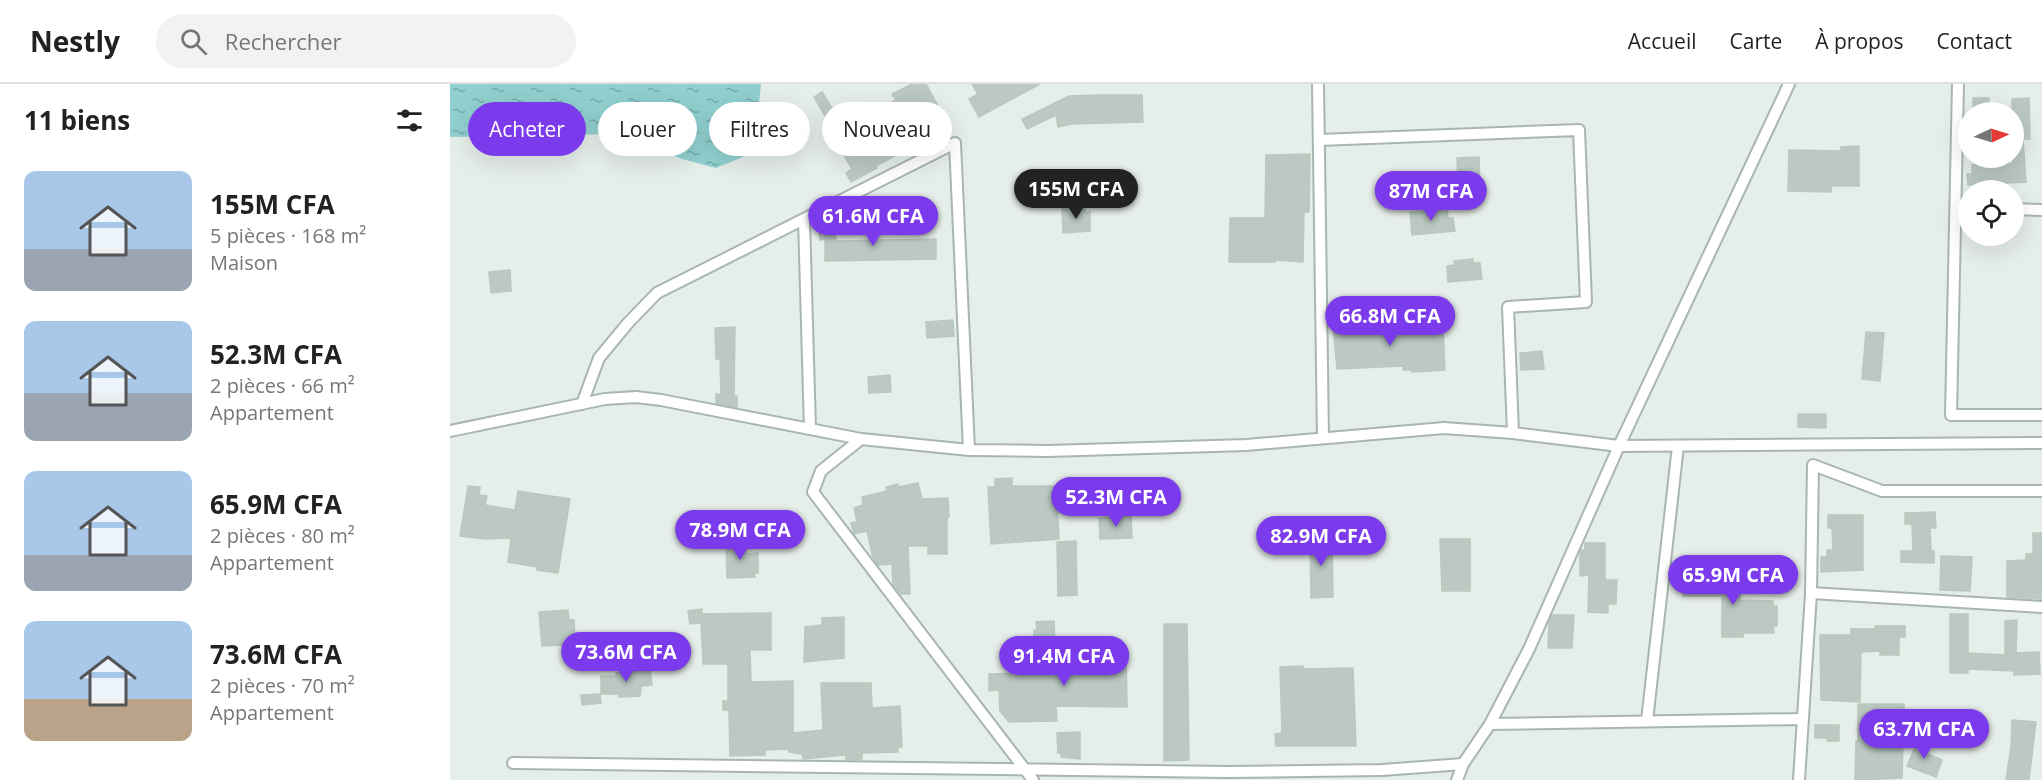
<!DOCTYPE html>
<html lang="fr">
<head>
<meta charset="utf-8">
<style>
	:root { --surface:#fff; --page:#f2f2f2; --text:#222; --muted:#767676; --line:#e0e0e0; --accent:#7c3aed }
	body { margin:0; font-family:"Open Sans",sans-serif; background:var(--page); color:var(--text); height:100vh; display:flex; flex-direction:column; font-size:22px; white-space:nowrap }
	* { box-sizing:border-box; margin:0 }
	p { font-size:20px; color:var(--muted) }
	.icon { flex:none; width:33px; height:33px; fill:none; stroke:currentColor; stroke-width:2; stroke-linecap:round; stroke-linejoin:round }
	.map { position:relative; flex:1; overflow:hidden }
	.side { display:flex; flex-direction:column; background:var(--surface); width:450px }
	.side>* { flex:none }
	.guide { position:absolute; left:18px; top:18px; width:570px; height:54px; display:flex; gap:12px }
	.needle { width:39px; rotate:86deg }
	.controls { position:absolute; left:1508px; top:18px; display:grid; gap:12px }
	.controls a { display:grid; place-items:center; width:66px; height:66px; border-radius:50%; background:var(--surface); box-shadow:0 6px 24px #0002; font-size:30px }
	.price { position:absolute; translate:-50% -51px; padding:0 14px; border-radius:21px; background:var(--accent); color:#fff; font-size:20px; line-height:39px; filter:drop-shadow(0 2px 3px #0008) }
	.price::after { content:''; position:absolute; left:50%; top:36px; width:18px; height:14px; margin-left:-9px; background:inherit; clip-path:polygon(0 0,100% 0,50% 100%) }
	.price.active { background:#222; color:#fff }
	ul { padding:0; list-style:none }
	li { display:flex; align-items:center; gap:18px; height:150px; padding:0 24px }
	li span { display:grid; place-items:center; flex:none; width:168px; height:120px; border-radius:12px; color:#555 }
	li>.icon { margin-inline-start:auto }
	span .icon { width:72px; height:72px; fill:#fffc; stroke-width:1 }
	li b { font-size:26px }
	h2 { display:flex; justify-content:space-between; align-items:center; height:72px; padding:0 24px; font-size:26px }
	.chip { padding:0 21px; border-radius:27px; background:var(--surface); box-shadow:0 6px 24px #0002; font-size:21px; line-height:54px }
	.chip.active { background:var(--accent); color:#fff }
	header { display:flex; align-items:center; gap:36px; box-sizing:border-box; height:84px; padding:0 30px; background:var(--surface); border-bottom:2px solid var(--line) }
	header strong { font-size:28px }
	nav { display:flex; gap:33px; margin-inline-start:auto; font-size:21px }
	.search { width:420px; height:54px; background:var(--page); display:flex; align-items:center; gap:15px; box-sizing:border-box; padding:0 21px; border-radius:33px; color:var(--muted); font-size:22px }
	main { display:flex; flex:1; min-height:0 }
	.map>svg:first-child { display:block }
	.water { fill:url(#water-ripples) }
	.building { fill:#bbc9c2; stroke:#b9c8bf; stroke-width:1.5 }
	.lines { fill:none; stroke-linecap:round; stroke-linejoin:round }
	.minor-casing { stroke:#a8b6af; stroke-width:14 }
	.minor { stroke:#fff; stroke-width:10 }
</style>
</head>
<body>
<header>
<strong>Nestly</strong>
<div class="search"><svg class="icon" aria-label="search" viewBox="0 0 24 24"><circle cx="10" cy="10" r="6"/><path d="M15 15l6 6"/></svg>Rechercher</div>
<nav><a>Accueil</a><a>Carte</a><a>À propos</a><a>Contact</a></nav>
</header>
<main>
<section class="side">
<h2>11 biens<svg class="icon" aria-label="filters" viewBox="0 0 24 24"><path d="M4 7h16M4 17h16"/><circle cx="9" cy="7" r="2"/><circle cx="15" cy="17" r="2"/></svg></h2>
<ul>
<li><span style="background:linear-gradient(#a9c7e8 65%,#9aa5b1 0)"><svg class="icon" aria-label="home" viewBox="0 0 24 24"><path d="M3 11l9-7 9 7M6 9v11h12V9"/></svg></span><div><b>155M CFA</b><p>5 pièces · 168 m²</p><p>Maison</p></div></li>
<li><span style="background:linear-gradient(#a9c7e8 60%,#9aa5b1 0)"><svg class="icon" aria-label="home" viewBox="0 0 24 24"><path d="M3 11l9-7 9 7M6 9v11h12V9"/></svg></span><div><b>52.3M CFA</b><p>2 pièces · 66 m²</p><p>Appartement</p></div></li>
<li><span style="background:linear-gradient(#a9c7e8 70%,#9aa5b1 0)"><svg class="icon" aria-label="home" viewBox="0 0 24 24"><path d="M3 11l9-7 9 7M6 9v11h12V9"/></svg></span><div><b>65.9M CFA</b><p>2 pièces · 80 m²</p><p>Appartement</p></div></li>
<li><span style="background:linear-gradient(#a9c7e8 65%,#b9a48a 0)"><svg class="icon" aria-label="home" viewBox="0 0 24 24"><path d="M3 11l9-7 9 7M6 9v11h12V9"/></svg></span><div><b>73.6M CFA</b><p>2 pièces · 70 m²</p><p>Appartement</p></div></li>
</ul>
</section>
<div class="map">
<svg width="1592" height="696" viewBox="0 0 1592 696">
	<defs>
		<pattern id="water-ripples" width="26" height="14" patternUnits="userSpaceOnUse" patternTransform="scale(1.5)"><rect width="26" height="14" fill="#91d0d0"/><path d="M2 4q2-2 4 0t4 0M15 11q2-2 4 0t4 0" fill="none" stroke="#76aaaa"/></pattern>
	</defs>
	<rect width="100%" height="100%" fill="#e6eee9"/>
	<polygon class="water" points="0,0 311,0 307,40 293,73 266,84 232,75 170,50 0,53"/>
	<g class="building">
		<polygon points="462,0 476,0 494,33 492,34 497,42 492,45 495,49 461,63 426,82 427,84 401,98 396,89 402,85 385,56 400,47 397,42 446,16 442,10"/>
		<polygon points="522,0 590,0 529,33 519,15 528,10"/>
		<polygon points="372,8 387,32 378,37 364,13"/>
		<polygon points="648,11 692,11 693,38 621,40 608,43 606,31 577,45 572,35 619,12"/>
		<rect x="1523" y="14" width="16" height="14"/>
		<polygon points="1579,14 1580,55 1573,55 1576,98 1518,101 1517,90 1522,90 1522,81 1563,79 1562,15"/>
		<polygon points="1409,62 1409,102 1381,102 1381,108 1338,107 1339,66 1391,67 1391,63"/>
		<polygon points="860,70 859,128 854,128 853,178 825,176 825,178 779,178 780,134 815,134 816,71"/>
		<polygon points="1029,73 1030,106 1008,107 1007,74"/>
		<polygon points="635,122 635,128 640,128 640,147 613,149 612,123"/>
		<polygon points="997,125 998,134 1003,134 1005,147 962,151 960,128"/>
		<polygon points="385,132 386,157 486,155 486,175 375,177 375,155 370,156 368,138"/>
		<polygon points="1023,175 1023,179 1030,179 1032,195 998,198 997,182 1005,181 1004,177"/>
		<polygon points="60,186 61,207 41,209 39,188"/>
		<polygon points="503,236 504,252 477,254 476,238"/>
		<polygon points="915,237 926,237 927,242 993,240 995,286 962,288 962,286 953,286 953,282 887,285 883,242 915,241"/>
		<polygon points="285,243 284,312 287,312 287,323 266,319 266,310 271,311 270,275 266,275 265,244"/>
		<polygon points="1416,248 1434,249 1430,297 1412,295"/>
		<polygon points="1092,267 1094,285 1071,286 1070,269"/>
		<polygon points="440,291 441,308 419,309 418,293"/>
		<polygon points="1348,330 1376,330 1376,344 1348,343"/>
		<polygon points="562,394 562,402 609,402 610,420 607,420 609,455 541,460 538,403 545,403 545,395"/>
		<polygon points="468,399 472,415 498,414 499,433 497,433 497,470 478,470 478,462 458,462 460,510 451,510 443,500 442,480 428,481 423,474 417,447 404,450 401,439 407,438 404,424 413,421 412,413 437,407 436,403 448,400 449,403"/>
		<polygon points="18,402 30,403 29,411 37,412 35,421 65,426 68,407 120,415 108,489 87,486 87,483 58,478 61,454 35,455 10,452"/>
		<polygon points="1485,428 1486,444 1480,444 1481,467 1484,467 1484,479 1451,478 1451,467 1463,467 1462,440 1455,440 1455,429"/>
		<polygon points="269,430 269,440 273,440 274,463 252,463 251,431"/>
		<polygon points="1378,431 1413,431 1413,486 1371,488 1371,473 1377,473 1377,466 1383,466 1382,444 1378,444"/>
		<polygon points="681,432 682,454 650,455 649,434"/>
		<polygon points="1583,449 1592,449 1591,515 1557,513 1557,477 1576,476 1576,470 1583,470"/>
		<polygon points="860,452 882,452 883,513 861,514"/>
		<polygon points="990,455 1020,455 1020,507 992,507"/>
		<polygon points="296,456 296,470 308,469 308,489 304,489 305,493 277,494 276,457"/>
		<polygon points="626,457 627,511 608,512 607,458"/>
		<polygon points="1135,459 1155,459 1155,496 1167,496 1166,520 1158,520 1158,529 1138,528 1139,491 1130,492 1130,469 1131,466 1135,466"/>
		<polygon points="1491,472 1522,473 1520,507 1490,506"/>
		<polygon points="1236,486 1258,486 1259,500 1290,500 1290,516 1323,517 1323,522 1327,522 1327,542 1323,542 1324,549 1293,549 1293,553 1272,553 1272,512 1233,512 1233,492 1236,492"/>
		<polygon points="252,525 252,530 321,529 321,566 300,566 301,598 343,597 343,649 373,646 371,599 421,599 422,624 450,622 452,663 448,663 448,668 412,669 412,675 396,676 396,671 353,675 352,670 339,668 339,665 315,666 315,671 280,672 279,626 273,626 273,617 278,617 278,580 253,580 251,539 240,540 238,527"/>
		<polygon points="118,526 119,536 124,536 125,555 113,556 114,561 92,562 89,528"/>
		<polygon points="1500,530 1518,530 1518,569 1555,571 1555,537 1567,536 1566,569 1589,568 1590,590 1564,591 1564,587 1518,585 1518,589 1500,589"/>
		<polygon points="1102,531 1124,531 1122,564 1098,564 1099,537"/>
		<polygon points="394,533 394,574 354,578 355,543 372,541 372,534"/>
		<polygon points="604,537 605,559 584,560 584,546 587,546 586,538"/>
		<polygon points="714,540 737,540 739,676 714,677"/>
		<polygon points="1425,542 1455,542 1455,553 1449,553 1449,571 1430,571 1430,567 1411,568 1410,618 1371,616 1370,551 1401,551 1401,545 1425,545"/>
		<polygon points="676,567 677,623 606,622 607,637 559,638 550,627 549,606 539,607 539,590 607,588 607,569"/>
		<polygon points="853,582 853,585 903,584 906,662 826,662 825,650 832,649 830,583"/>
		<polygon points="200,585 202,601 191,602 190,612 169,613 169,610 151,610 151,592 166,592 166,589"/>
		<polygon points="150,610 151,619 132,621 131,611"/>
		<polygon points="1408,620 1454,620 1452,694 1405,696 1406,657 1408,657"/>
		<polygon points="1562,636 1586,638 1579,696 1556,696 1561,663"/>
		<polygon points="1365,641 1389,641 1389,657 1377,657 1377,654 1365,654"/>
		<polygon points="1485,641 1498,648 1494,656 1481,650"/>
		<polygon points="630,648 630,675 611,673 611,669 608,669 607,649"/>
		<polygon points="1469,654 1478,658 1473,668 1492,676 1486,693 1457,682"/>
	</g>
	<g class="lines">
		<defs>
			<g id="minor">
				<polyline points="868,0 873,354"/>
				<polyline points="1508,0 1501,331 1592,331"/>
				<polyline points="869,56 1129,46 1136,218 1058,223 1063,349"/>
				<polyline points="1506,124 1518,125"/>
				<polyline points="1563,125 1592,126"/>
				<polyline points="354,136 360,345"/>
				<polyline points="132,320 149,274 178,239 207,209 505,59 519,366"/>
				<polyline points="0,347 155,315 186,313 211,316 411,355 519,366 598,367 796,361 994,344 1063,349 1169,362 1592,359"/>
				<polyline points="411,355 371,387 363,408 583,696"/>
				<polyline points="1361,509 1592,523"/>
				<polyline points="1197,637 1228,362"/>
				<polyline points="1040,640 1353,635"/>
				<polyline points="63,679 778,688 932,686 1013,680"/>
				<polyline points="1007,696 1013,680 1040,640 1079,565 1169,362 1339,0"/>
				<polyline points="1349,696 1361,509 1363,381 1432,407 1592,407"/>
			</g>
		</defs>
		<use href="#minor" class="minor-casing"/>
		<use href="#minor" class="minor"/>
	</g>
</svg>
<div class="controls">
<a><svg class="needle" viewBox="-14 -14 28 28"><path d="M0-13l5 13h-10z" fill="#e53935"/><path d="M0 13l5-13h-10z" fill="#767676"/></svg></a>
<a><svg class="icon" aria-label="locate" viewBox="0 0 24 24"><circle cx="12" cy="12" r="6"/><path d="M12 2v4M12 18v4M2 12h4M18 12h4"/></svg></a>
</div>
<b class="price active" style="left:626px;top:136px">155M CFA</b>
<b class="price" style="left:981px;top:138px">87M CFA</b>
<b class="price" style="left:423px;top:163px">61.6M CFA</b>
<b class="price" style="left:940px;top:263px">66.8M CFA</b>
<b class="price" style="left:666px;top:444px">52.3M CFA</b>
<b class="price" style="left:290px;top:477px">78.9M CFA</b>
<b class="price" style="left:871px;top:483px">82.9M CFA</b>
<b class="price" style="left:1283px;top:522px">65.9M CFA</b>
<b class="price" style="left:176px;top:599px">73.6M CFA</b>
<b class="price" style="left:614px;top:603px">91.4M CFA</b>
<b class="price" style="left:1474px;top:676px">63.7M CFA</b>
<div class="guide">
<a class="chip active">Acheter</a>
<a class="chip">Louer</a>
<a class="chip">Filtres</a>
<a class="chip">Nouveau</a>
</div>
</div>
</main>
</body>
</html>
